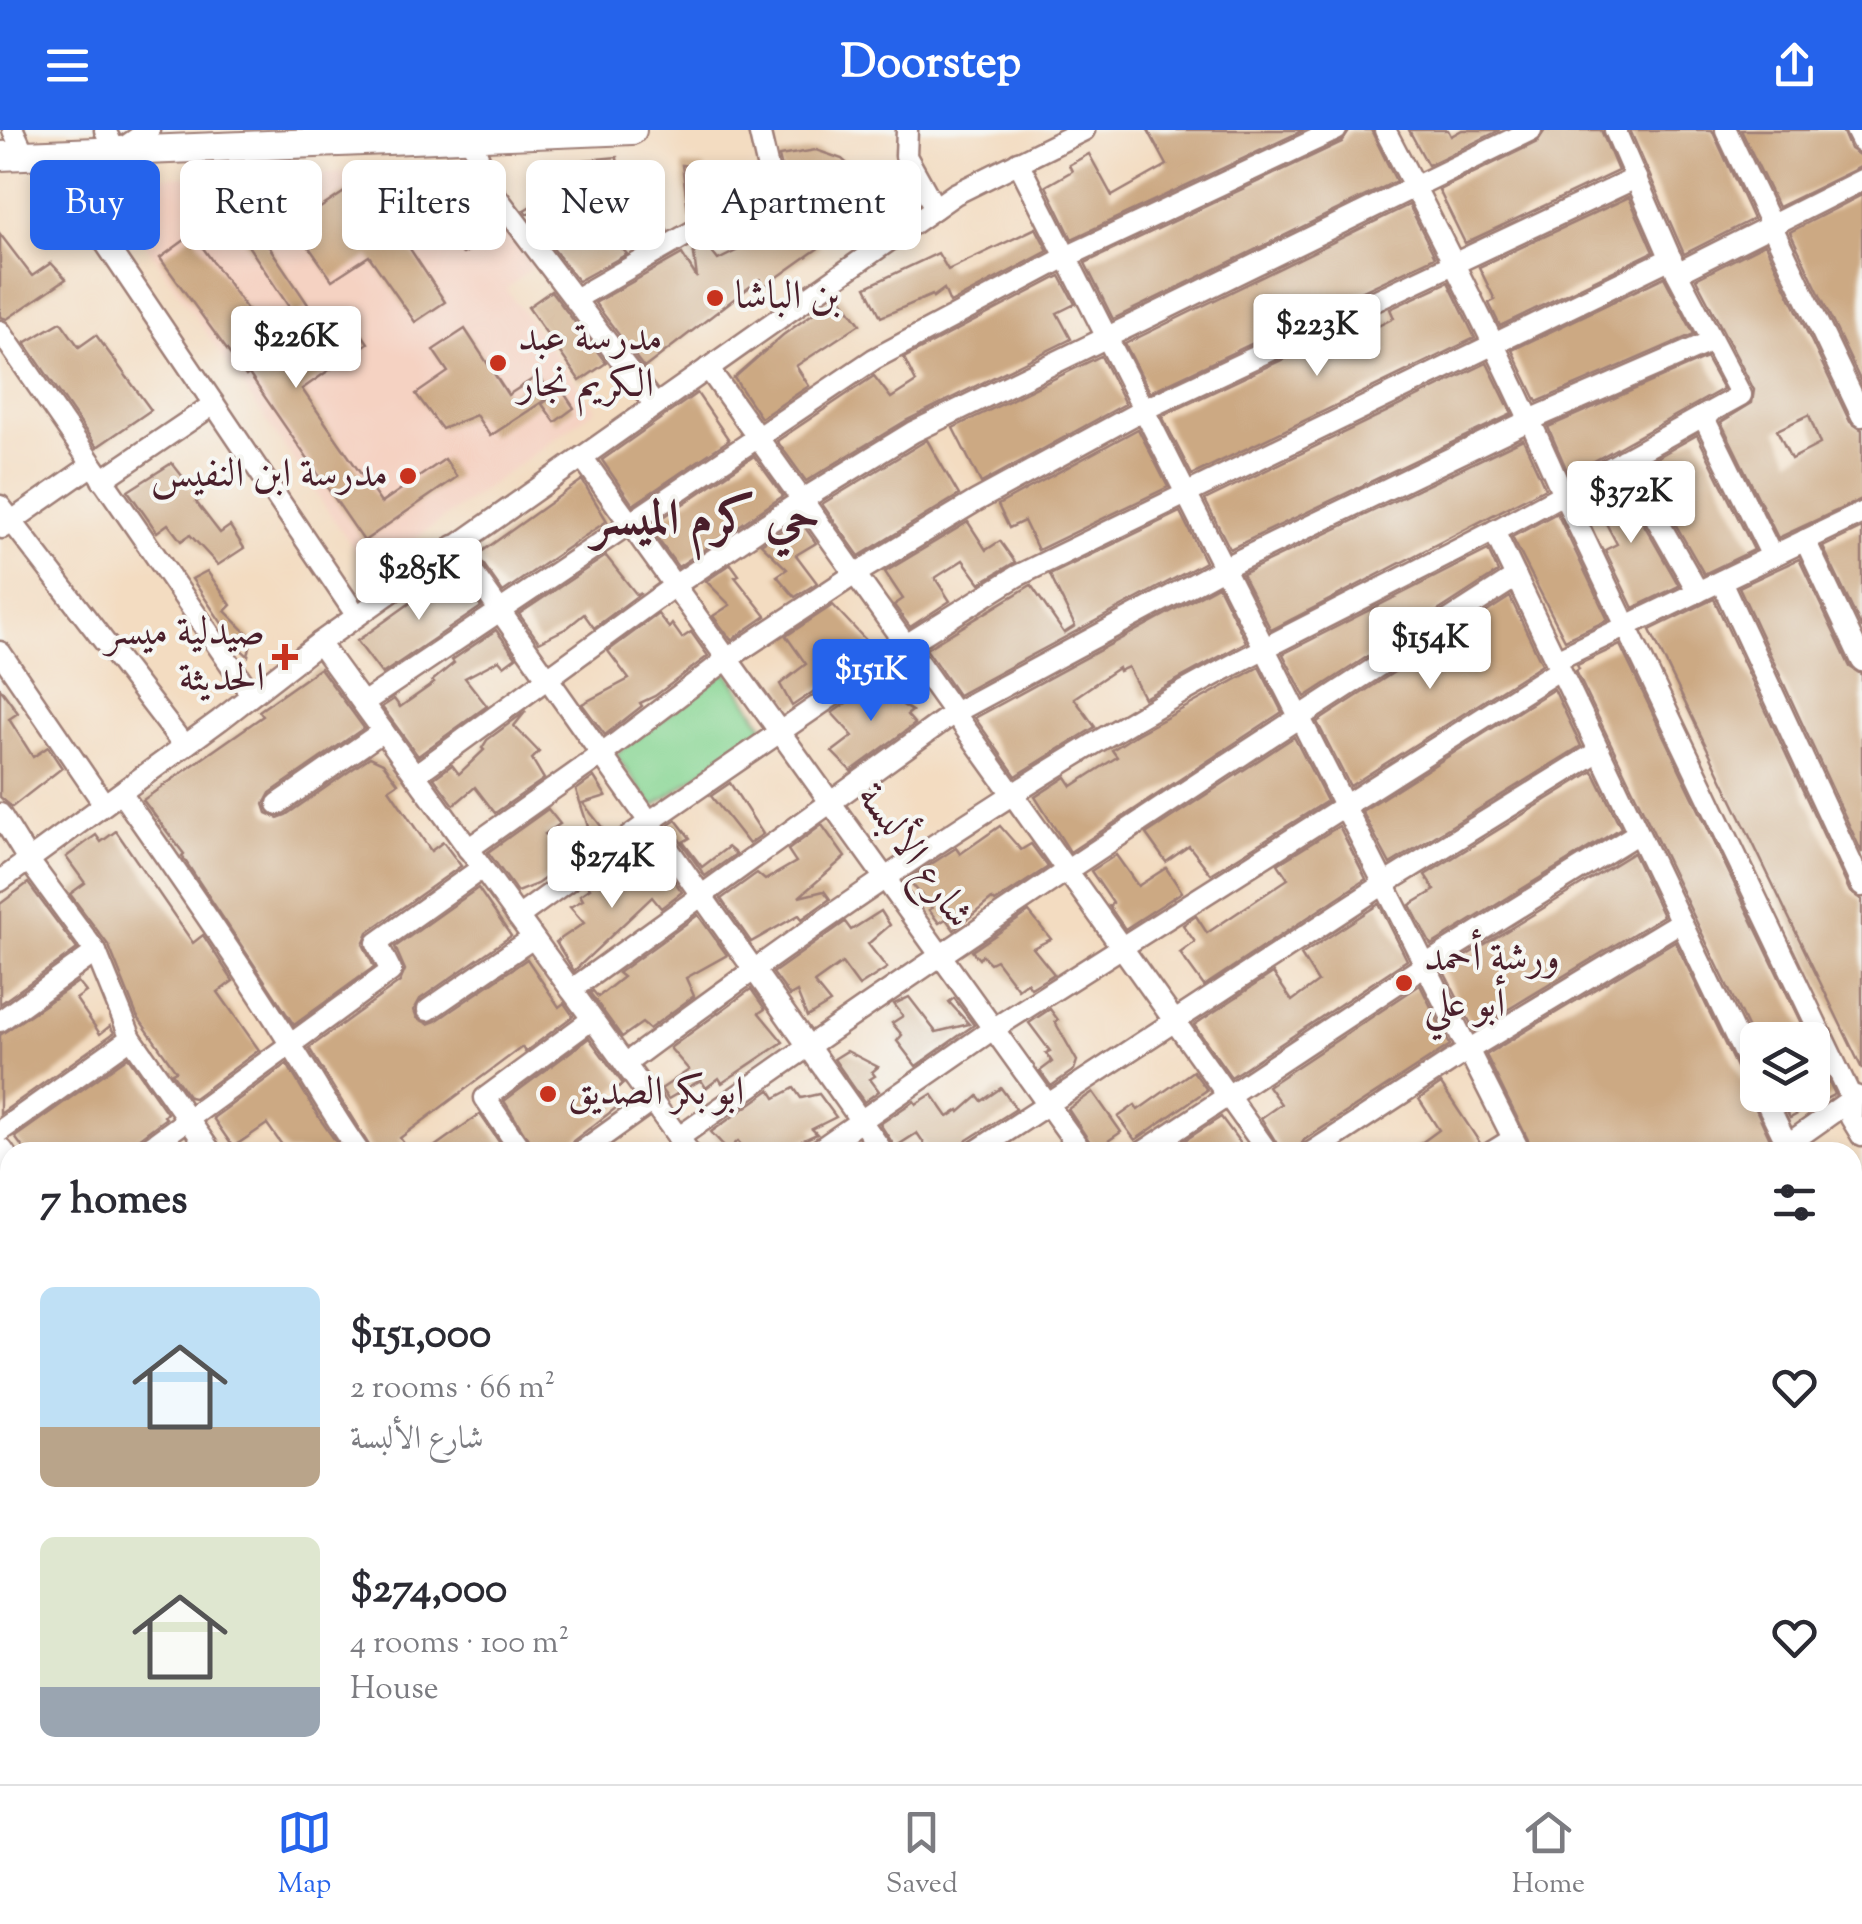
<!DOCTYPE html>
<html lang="en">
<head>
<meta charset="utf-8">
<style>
	:root { --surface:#fff; --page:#f2f2f3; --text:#2b2b33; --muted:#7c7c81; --line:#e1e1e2; --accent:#2563eb }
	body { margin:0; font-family:"Sorts Mill Goudy",Amiri,serif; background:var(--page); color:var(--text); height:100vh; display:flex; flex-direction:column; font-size:38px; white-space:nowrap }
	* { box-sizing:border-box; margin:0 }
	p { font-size:32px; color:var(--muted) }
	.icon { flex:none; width:55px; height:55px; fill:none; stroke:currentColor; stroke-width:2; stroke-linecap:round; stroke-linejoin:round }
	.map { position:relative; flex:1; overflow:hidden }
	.drawer { position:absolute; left:0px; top:1012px; width:1862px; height:642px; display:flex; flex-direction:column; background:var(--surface); border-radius:30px 30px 0 0; box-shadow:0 5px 15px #0003 }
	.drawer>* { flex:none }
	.hud { position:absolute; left:30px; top:30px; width:1000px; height:90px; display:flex; gap:20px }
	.fabs { position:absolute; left:1740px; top:892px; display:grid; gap:20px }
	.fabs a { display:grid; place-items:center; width:90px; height:90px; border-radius:15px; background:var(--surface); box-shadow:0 5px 15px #0003; font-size:50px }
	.price { position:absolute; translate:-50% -85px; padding:0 22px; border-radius:10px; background:#fff; color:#222; font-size:32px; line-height:65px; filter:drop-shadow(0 2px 5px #0008) }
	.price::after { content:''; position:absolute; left:50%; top:60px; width:30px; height:22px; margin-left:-15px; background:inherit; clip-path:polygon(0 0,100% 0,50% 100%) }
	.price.active { background:var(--accent); color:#fff }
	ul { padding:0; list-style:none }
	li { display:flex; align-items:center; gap:30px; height:250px; padding:0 40px }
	li span { display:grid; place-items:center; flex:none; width:280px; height:200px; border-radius:15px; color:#555 }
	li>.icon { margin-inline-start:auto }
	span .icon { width:120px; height:120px; fill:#fffc; stroke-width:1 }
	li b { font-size:42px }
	h2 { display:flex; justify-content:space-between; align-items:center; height:120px; padding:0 40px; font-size:42px }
	.tag { padding:0 35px; border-radius:15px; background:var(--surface); box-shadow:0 5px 15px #0003; font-size:35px; line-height:90px }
	.tag.active { background:var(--accent); color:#fff }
	header { display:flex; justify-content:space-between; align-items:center; height:130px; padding:0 40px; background:var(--accent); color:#fff; font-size:45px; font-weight:800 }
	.dock { display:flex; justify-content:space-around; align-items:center; height:140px; border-top:2px solid var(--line); background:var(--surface); font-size:28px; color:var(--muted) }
	.dock a { display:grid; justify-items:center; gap:5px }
	.dock .active { color:var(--accent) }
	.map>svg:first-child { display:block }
	.built { fill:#f5d2c2 }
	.green { fill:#87d593; stroke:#687a5f; stroke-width:2.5 }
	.building { fill:#cca983; fill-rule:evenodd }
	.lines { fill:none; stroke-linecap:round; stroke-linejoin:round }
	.service-casing { stroke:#9e7e76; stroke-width:15 }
	.minor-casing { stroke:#9e7e76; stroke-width:25 }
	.secondary-casing { stroke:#9e7e76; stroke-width:32 }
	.service { stroke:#fff; stroke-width:10 }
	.minor { stroke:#fff; stroke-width:20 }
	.secondary { stroke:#fff; stroke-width:28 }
	.poi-dot { fill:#c8321e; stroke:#f6f6f2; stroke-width:4 }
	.labels { text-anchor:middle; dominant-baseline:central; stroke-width:8; stroke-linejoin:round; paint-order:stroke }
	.poi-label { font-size:40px; fill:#4a1f2b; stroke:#f6f6f2; text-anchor:start }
	.street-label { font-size:40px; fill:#4a1f2b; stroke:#f6f6f2 }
	.district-label { font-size:50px; font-weight:bold; fill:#4a1f2b; stroke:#f6f6f2 }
</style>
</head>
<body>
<header><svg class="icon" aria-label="menu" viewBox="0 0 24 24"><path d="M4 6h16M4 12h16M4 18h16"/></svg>Doorstep<svg class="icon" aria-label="share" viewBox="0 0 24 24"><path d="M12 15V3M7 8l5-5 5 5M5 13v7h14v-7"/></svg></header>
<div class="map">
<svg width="1862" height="1654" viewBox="0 0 1862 1654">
	<rect width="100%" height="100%" fill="#f6f6f2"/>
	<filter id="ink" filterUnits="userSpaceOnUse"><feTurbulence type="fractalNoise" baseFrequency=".01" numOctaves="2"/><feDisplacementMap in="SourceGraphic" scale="20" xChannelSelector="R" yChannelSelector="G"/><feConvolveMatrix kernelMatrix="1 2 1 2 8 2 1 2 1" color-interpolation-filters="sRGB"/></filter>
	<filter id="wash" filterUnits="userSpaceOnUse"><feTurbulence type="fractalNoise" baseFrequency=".0048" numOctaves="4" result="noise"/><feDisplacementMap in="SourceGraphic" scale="40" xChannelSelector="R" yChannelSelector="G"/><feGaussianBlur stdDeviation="2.25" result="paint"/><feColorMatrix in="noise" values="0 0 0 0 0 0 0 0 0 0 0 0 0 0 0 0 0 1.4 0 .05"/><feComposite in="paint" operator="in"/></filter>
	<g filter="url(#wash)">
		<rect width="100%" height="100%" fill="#f3dcc1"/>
		<polygon class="built" points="475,39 481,66 534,136 506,159 596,279 380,434 360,428 128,88 123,72 130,59 154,47"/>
		<g class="green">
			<polygon points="727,541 765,598 653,677 615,624"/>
			<polygon points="661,1645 1269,1645 1263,1654 650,1653"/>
		</g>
		<g id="blocks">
			<g class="building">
				<polygon points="1148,0 1304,0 1072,109 1046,56 1072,41 1069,35 1089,24 1112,66 1167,35"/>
				<polygon points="1350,0 1371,0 1396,51 1113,189 1085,133 1342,12"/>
				<polygon points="1409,0 1448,0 1451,6 1462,0 1500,0 1428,35"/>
				<polygon points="1545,0 1601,0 1618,41 1465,113 1439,60 1537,12"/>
				<polygon points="1630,0 1712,0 1753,89 1684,124"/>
				<polygon points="1741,0 1842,0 1850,19 1862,27 1862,36 1778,77"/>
				<polygon points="816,20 842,29 853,39 862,53 860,73 845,88 811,104 820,117 765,156 760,149 644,238 595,173 682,124 697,148 693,117 703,111 718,130 744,117 738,109 751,100 743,89 765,76 770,83 798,63 783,43 779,26"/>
				<polygon points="617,27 621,76 527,84 524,80 555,62 553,33"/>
				<polygon points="682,35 704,37 710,76 689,88"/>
				<polygon points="364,49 445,172 415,192 369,126 332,150 274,67 291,55 311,84"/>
				<polygon points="1862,65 1862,254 1790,102"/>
				<polygon points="1629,67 1653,122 1500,196 1489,173 1495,170 1479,137"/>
				<polygon points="1409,75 1435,127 1150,262 1125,214"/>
				<polygon points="653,76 667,100 653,108 632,80"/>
				<polygon points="454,84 472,87 487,111 463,124 456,119 445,104"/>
				<polygon points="595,89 627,124 578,151 552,117"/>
				<polygon points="251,90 309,176 295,186 237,99"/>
				<polygon points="1036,98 1048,121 950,173 944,159 933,167 932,165 881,187 866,157 938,123 948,140"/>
				<polygon points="0,104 32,146 51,133 66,149 7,189 0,187"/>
				<polygon points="193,104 289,238 354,193 368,213 302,259 381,373 445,329 457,347 364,411 249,244 246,246 160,128"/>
				<path d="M1765 114 1850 292 1862 300V369L1778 408 1721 292 1752 273 1754 260 1696 149ZM1809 285 1820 314 1791 329 1777 300Z"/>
				<polygon points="1060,146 1075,174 1057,183 1071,209 907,290 806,351 777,311 874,246 891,268 916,252 904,228"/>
				<polygon points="1664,147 1694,204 1537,272 1512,220"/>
				<polygon points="1448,152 1475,208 1192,345 1162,286 1356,195 1360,205 1394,188 1390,179"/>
				<polygon points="551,161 606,233 580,251 528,177"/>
				<polygon points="839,165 860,194 796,236 809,256 761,288 734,248 783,205"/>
				<polygon points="61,192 79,217 96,205 151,280 97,317 25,213"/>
				<polygon points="465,199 508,265 539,245 551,266 490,306 476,285 442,299 416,264 448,242 433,220"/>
				<polygon points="1101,226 1125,274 981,353 953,298"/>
				<polygon points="1706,228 1723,259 1569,345 1548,297"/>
				<polygon points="1487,233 1512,284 1230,419 1205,370"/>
				<polygon points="562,260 574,278 555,292 542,274"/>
				<polygon points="697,263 729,310 633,375 602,330"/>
				<polygon points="1138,299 1168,357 1038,420 1024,391 1009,398 998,375"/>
				<polygon points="1697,305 1754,420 1704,444 1642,336"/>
				<polygon points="1523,309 1545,358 1271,500 1242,444"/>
				<polygon points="927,310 959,365 859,426 822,374"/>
				<polygon points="754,326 783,366 678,437 649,397"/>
				<polygon points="172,333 200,369 196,372 220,403 230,396 244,418 218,435 190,405 181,411 168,394 157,402 128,361"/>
				<polygon points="1618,349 1679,456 1633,478 1605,420 1617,414 1600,382 1589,387 1581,370"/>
				<polygon points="582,350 607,391 503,462 477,425"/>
				<polygon points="1180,382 1205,432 958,565 926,519 1031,455 1064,503 1075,496 1050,445"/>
				<polygon points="1557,383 1608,490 1565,510 1512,407"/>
				<polygon points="799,389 816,413 796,425 817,453 795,467 777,446 787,439 761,414"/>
				<polygon points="968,392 986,420 1000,411 1015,432 980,453 963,430 935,448 950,471 910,497 894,475 903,469 885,442"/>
				<polygon points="1862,398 1862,499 1823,417"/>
				<polygon points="1488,420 1498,442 1305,567 1283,524"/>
				<polygon points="606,426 637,465 641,463 594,498 584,484 567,498 539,512 519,484"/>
				<polygon points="1799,429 1850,537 1862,545 1862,723 1739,457"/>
				<polygon points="731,434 739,445 735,447 766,486 731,510 713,486 730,475 706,451"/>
				<polygon points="207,441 231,475 225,481 252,508 248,526 237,516 192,449"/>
				<polygon points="455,441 481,477 382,544 357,511"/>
				<polygon points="1218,456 1246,512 1144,568 1128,537 1119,541 1118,538 1074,568 1095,597 1016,646 975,588"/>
				<polygon points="1510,467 1542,534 1350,656 1317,592"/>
				<polygon points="1714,469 1850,762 1862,770 1862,939 1650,500"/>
				<polygon points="833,475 875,520 792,576 780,554 806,534 786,506"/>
				<polygon points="658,484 669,498 672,494 682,508 691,502 708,526 655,566 640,573 642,576 605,605 582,574 629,549 608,521"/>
				<polygon points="496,500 516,527 504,536 499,530 465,548 487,576 418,626 382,577 394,569 400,577 434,553 432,551 454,533 452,530"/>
				<polygon points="1620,515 1809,910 1758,910 1758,920 1576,541 1579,539 1577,535"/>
				<polygon points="1259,537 1282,582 1070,722 1035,667 1066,647 1072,656 1117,627 1112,620 1137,604"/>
				<polygon points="320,538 364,598 270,663 264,674 267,683 278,688 286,685 370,627 383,633 398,653 389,659 431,721 443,712 461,736 368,802 363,814 374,837 294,895 182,726 184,724 143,670 263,586 259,581"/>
				<polygon points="882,548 898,572 912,581 907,585 915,594 851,641 832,622 853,606 832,583"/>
				<polygon points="0,558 18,583 9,589 33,627 48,617 62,638 12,677 0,667"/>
				<polygon points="1554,559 1581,616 1390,734 1362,681"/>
				<polygon points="526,581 514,596 539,622 532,629 544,649 495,683 475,657 454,675 434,648 452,635 459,644 484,620 482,618 487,610"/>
				<polygon points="1294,607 1327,671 1211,744 1189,716 1166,732 1146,704"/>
				<polygon points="1593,641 1621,698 1431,815 1410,775 1435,760 1425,745"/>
				<polygon points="594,647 606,666 583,673 608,705 594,715 576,660"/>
				<polygon points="730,653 763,704 749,714 711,666"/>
				<polygon points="548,679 560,694 545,704 566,733 537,754 517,762 488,722"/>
				<polygon points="676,690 690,708 683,712 702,737 728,717 736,724 705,746 669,695"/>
				<polygon points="822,695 845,727 799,767 824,761 830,769 802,789 799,785 751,812 721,769 757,743 765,750 796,732 788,720"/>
				<polygon points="1000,696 1021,720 1031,714 1048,737 995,772 992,769 954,800 946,789 939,793 929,780 932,778 908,749 956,718 960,724"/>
				<polygon points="1339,696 1366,749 1204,856 1180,823 1195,812 1183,795 1196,786 1207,803 1288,749 1278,734"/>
				<polygon points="116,701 193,813 203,805 233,851 218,862 259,920 194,968 189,967 172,943 176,941 137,886 109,816 70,764 85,753 66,727 96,705 101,712"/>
				<polygon points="1633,723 1663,786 1474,900 1443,840"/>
				<polygon points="1116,725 1138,756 1166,738 1182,762 1125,799 1109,776 1113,773 1091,741"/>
				<polygon points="665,738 682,762 661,778 652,767 574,841 556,812 584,793 570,777 583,770 580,765 590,758 587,754 599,745 607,755 620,743 638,755"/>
				<polygon points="28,753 77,819 0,874 0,774"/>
				<polygon points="478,758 511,806 420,869 414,880 417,888 428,894 436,891 527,829 559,877 564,873 573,886 525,922 522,917 400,1008 410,1022 373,1022 309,918 400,852 405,840 395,817"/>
				<polygon points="1379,774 1407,830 1231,947 1194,895 1273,843 1292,871 1318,852 1301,825"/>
				<polygon points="881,781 890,795 868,814 887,838 859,856 842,833 814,853 830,873 807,887 797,862 790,866 773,843 845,792 851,800"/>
				<polygon points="1029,782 1051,809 1033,818 1054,844 1031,858 1027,852 1018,859 996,830 990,833 982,825 979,829 972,821"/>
				<polygon points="698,785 727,825 686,848 694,866 649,899 642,893 622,907 590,863 593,861 598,867 623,847 618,843"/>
				<polygon points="1675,811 1749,964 1773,1016 1771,1022 1534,1022 1486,925"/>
				<polygon points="78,852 86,862 76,869 100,904 110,896 114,903 0,984 0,905"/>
				<polygon points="1420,855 1450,915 1304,1010 1297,1022 1282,1022 1261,988 1281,974 1268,956"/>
				<polygon points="751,859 765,879 759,883 783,912 722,953 719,948 706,958 701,950 668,969 661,959 689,940 670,918"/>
				<polygon points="909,867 936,902 969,894 949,872 954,868 974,895 916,936 897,911 902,905 892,893 903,886 894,874"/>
				<polygon points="1050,879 1058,890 1055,892 1077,931 1074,940 1051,956 1040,941 1052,932 1046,923 1050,921 1029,893"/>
				<polygon points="589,908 623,954 612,962 621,974 573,1011 567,1022 536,1022 504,971"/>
				<polygon points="1812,918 1835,964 1790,988 1778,965 1812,965"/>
				<polygon points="847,921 878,937 872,942 875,946 870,949 879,961 864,972 834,929"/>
				<polygon points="128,927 167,983 164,986 166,988 134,1012 129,1022 26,1022 15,1007"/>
				<polygon points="287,934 320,989 343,1022 287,1022 267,994 233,1017 213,988"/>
				<polygon points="1193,941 1207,960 1135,1010 1118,987 1135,975 1138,980"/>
				<polygon points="1441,954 1480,1013 1465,1022 1409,1022 1439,1000 1419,969"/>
				<polygon points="794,958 801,968 819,964 836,987 812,999 817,1004 777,1022 747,1022 738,1011 728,1020 711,1002 770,960 775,968"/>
				<polygon points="1001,958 1016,979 967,1010 961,1022 930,1022 917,1003 895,1017 880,994 914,971 916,974 932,964 948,987 959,980 960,982 978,966 982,971"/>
				<polygon points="1093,962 1121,1002 1095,1020 1068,979"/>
				<polygon points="480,984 506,1022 427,1022"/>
				<polygon points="1221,987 1241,1014 1229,1022 1167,1022"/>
			</g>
		</g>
	</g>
	<g filter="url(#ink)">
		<use href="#blocks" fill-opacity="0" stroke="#9e7e76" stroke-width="2.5"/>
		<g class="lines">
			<defs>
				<polyline id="service" points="222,1645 227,1654"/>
				<g id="minor">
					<polyline points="13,0 25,26"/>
					<polyline points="105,0 116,23 149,0"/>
					<polyline points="907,0 906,26 935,78"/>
					<path d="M1385 0C1448 120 1509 240 1563 364L1852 969 1851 988 1862 1006"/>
					<polyline points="1726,0 1862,286"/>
					<polyline points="1856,0 1862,12"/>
					<polyline points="471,8 490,58 655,275"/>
					<polyline points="46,25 357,486"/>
					<polyline points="1018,32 1520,1022"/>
					<polyline points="1677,143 1862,50"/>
					<polyline points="575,169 772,56 759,0"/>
					<polyline points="0,201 251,564"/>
					<polyline points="708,238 1268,1022"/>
					<polyline points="1703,286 1772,426"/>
					<polyline points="582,327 1082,1022"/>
					<polyline points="1623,330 1698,462"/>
					<polyline points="102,350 214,274"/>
					<polyline points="0,376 183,614"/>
					<polyline points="2,398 92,335"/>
					<polyline points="1494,401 1758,953"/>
					<polyline points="1805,410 1862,531"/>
					<polyline points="454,416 883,1022"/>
					<polyline points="1721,451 1862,756"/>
					<polyline points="319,513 689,1022"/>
					<polyline points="0,522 104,674"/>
					<polyline points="1556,530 1862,383"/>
					<polyline points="363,573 874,229 1066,127 1336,0"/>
					<polyline points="415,645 674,456 802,370 913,302 1531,0"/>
					<path d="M121 663C179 745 236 827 289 912 313 949 334 987 359 1022"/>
					<polyline points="278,674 383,601"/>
					<polyline points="0,684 29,731 96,822 131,908 211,1022"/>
					<polyline points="468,719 601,625 727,529 855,444 976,371 1143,280 1636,48"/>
					<polyline points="0,751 220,590 319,513 955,64 1084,0"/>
					<polyline points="518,787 649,692 906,515 1017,446 1671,128"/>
					<polyline points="571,860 954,583 1223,438 1530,290 1712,211"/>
					<polyline points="428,880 533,808"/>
					<polyline points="0,891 96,822"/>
					<path d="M625 934C787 813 953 697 1127 594 1247 523 1372 465 1496 400 1578 357 1659 310 1741 265L1677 143 1615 0"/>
					<polyline points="1763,965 1789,1018"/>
					<polyline points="0,1001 131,908"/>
					<path d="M678 1008C952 813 1233 629 1516 447"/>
					<polyline points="143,1022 391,841 377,813 482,738"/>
					<polyline points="522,1022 485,968 591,890"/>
					<polyline points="581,1022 652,971"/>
					<polyline points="816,1022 993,899 1560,539"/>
					<polyline points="975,1022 1384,754 1599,621"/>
					<polyline points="1143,1022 1425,835 1638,703"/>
					<polyline points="1312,1022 1468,920 1680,792"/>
					<polyline points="1492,1022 1513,1009"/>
					<polyline points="1785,1022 1791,1012 1856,966"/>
					<polyline points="1852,1204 1862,1193"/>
					<polyline points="0,1299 10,1314"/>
					<polyline points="1852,1364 1862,1379"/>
					<polyline points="0,1443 10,1437"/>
					<polyline points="0,1524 10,1539"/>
					<polyline points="83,1645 89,1654"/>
					<polyline points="1696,1645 1705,1654"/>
					<polyline points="632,1654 643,1645"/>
					<polyline points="1275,1654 1281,1645"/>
					<polyline points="1444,1654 1450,1645"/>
					<polyline points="1577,1654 1583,1645"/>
					<polyline points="1846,1654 1862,1651"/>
				</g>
				<g id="secondary">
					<polyline points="0,26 632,0"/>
					<polyline points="0,1023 10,1038"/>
					<polyline points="410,1645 417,1654"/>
				</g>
			</defs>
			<use href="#service" class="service-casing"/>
			<use href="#minor" class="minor-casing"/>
			<use href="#secondary" class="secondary-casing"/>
			<use href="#service" class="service"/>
			<use href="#minor" class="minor"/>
			<use href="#secondary" class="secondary"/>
		</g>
	</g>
	<g class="poi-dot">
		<circle cx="715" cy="168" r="10"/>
		<circle cx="498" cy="233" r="10"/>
		<circle cx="408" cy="346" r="10"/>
		<path d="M280 512h10v10h10v10h-10v10h-10v-10h-10v-10h10z"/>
		<circle cx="1404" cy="853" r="10"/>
		<circle cx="548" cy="964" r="10"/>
	</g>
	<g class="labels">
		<g class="poi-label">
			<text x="735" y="168">بن الباشا</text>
			<text x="518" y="210">مدرسة عبد<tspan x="518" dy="46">الكريم نجار</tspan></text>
			<text x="388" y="346" text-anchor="end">مدرسة ابن النفيس</text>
			<text x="265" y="504" text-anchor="end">صيدلية ميسر<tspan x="265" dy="46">الحديثة</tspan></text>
			<text x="1424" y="830">ورشة أحمد<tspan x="1424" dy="46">أبو علي</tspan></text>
			<text x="568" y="964">ابو بكر الصديق</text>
		</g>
		<g class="street-label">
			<text transform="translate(913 727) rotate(54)">شارع الألبسة</text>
		</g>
		<g class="district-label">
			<text x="706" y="392">حي كرم الميسر</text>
		</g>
	</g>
</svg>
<div class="fabs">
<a><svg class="icon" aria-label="layers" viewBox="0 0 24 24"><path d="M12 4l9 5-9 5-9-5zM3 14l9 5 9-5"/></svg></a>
</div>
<b class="price" style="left:1317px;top:249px">$223K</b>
<b class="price" style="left:296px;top:261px">$226K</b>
<b class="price" style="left:1631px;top:416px">$372K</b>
<b class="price" style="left:419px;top:493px">$285K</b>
<b class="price" style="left:1430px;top:562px">$154K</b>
<b class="price active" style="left:871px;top:594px">$151K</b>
<b class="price" style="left:612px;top:781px">$274K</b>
<div class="hud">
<a class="tag active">Buy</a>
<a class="tag">Rent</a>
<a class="tag">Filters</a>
<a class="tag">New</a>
<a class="tag">Apartment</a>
</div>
<section class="drawer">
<h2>7 homes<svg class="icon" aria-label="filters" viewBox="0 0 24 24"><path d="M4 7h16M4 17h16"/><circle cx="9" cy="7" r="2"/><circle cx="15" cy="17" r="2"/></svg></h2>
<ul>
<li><span style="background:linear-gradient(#bfe0f5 70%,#b9a48a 0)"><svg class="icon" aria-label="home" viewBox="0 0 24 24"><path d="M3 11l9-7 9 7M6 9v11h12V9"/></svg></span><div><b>$151,000</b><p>2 rooms · 66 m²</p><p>شارع الألبسة</p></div><svg class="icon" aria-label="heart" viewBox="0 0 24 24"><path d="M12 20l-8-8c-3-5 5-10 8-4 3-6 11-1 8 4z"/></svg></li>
<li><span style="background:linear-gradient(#dfe7d0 75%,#9aa5b1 0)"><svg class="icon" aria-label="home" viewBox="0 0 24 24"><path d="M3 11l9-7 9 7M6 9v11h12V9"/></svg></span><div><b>$274,000</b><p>4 rooms · 100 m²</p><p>House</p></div><svg class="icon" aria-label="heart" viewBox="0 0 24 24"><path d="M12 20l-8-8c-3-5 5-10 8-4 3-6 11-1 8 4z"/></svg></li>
</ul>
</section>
</div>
<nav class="dock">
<a class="active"><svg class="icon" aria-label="map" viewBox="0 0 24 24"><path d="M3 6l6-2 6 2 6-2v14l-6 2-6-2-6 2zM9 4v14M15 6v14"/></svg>Map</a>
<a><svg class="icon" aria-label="saved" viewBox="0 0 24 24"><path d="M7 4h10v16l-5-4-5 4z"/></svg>Saved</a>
<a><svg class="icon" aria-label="home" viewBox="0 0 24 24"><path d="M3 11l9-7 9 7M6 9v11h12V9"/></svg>Home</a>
</nav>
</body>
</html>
